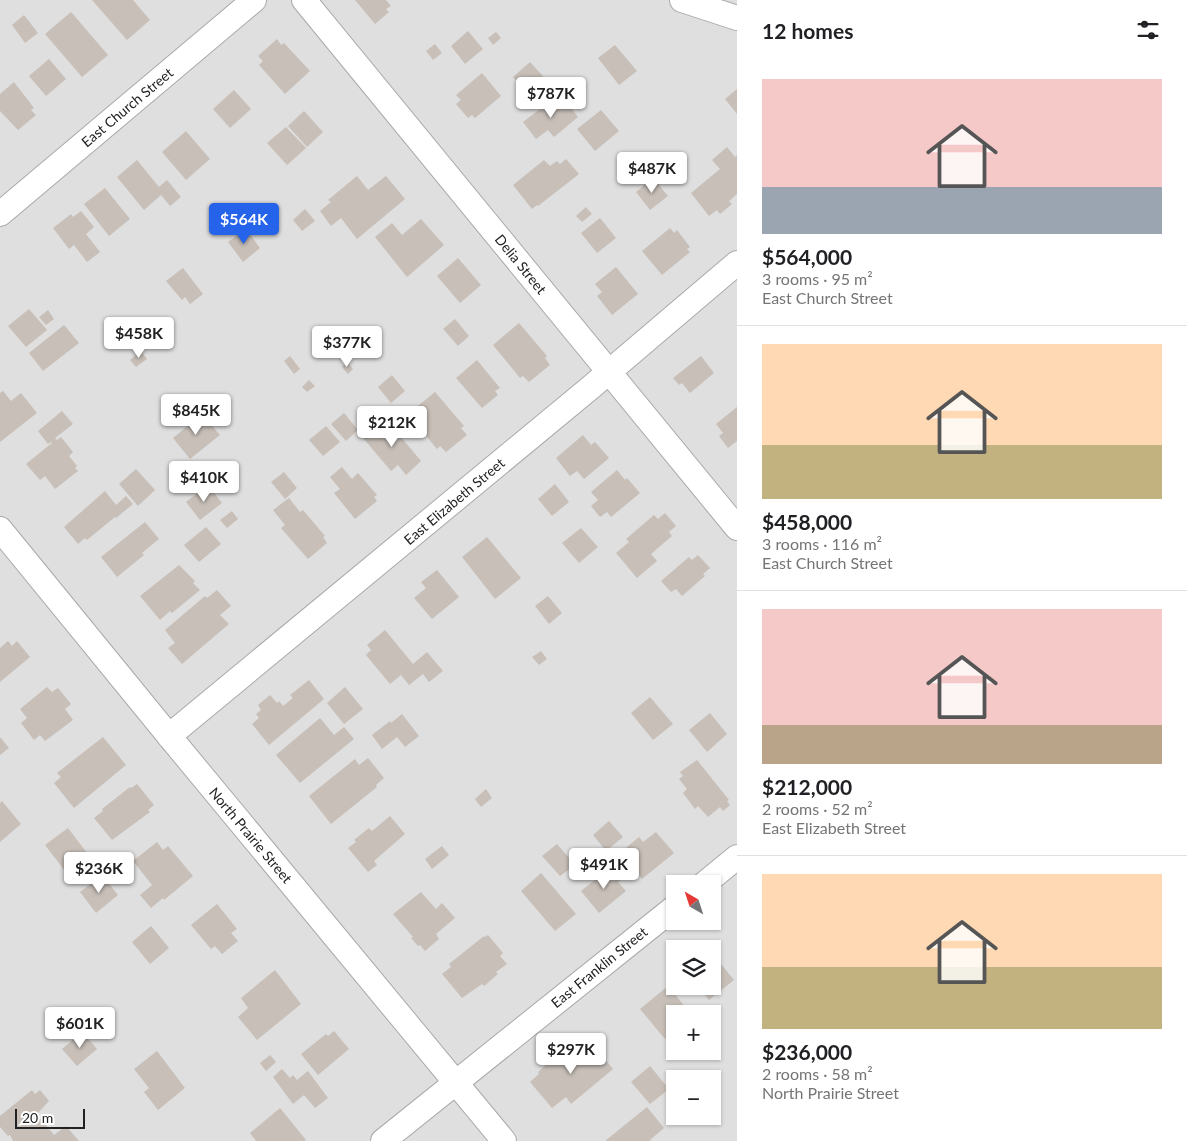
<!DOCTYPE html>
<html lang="en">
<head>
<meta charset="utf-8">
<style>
	:root { --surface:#fff; --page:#f6f6f6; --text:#202124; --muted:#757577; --line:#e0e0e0; --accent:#2563eb }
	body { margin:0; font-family:Lato,sans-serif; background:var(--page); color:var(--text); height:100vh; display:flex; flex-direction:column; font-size:19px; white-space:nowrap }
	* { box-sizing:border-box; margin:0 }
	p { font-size:16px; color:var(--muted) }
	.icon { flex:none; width:28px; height:28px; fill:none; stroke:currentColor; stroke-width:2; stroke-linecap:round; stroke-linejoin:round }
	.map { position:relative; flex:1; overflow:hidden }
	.drawer { display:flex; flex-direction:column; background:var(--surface); width:450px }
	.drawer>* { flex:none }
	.needle { width:32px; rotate:321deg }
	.controls { position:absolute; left:666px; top:875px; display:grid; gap:10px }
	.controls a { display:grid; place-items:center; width:55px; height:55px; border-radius:0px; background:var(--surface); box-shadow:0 1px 4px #0004; font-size:25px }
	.scale { position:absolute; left:15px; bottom:12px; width:70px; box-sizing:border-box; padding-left:5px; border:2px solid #222; border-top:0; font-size:14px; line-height:18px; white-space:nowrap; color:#222; -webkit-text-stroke:4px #fff; paint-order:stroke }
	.price { position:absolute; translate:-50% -42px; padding:0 11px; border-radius:5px; background:#fff; color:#222; font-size:16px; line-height:32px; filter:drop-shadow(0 1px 2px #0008) }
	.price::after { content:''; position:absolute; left:50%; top:30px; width:15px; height:11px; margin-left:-8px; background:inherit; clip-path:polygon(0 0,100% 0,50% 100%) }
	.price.selected { background:var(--accent); color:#fff }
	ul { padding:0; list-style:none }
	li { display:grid; align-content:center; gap:10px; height:265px; padding:0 25px }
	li+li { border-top:1px solid var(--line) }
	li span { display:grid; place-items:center; height:155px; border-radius:0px; color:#555 }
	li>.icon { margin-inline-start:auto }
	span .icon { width:90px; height:90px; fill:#fffc; stroke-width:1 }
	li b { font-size:21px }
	h2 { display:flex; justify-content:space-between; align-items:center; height:60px; padding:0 25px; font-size:21px }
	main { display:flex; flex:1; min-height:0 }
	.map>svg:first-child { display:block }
	.residential { fill:#e0dfdf; fill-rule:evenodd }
	.building { fill:#c7bfb8 }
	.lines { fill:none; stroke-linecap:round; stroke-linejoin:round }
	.minor-casing { stroke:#a9a9a9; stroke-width:26 }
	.minor { stroke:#fff; stroke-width:24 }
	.labels { text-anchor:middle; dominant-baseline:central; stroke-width:4; stroke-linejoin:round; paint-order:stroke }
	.street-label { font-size:14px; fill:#222; stroke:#fff }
</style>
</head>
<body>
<main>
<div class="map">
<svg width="737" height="1141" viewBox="0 0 737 1141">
	<rect width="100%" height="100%" fill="#f2efe9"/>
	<path class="residential" d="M0 0H737V1141H0ZM675 884H712V921H675ZM675 949H712V986H675ZM675 1014H712V1051H675ZM675 1079H712V1116H675Z"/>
	<g class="building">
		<polygon points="92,0 133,0 150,20 127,40"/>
		<polygon points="355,0 386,0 391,6 386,9 389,12 375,24"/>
		<polygon points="71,12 108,55 82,77 45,34"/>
		<polygon points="24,15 38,33 25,43 12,25"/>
		<polygon points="468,31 483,49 465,64 451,46"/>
		<polygon points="496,32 501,38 493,45 488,38"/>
		<polygon points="277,39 281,45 284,43 310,71 285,94 259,65 263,61 258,56"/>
		<polygon points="435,44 442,53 433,60 426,51"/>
		<polygon points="615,45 637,71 619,85 598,58"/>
		<polygon points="49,59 66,79 46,96 29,76"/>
		<polygon points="530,62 543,76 526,91 513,77"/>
		<polygon points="482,73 501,96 475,118 472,115 468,118 456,104 461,100 456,95"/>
		<polygon points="14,82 34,108 31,110 36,115 18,130 0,111 0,94"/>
		<polygon points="737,89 737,114 725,99"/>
		<polygon points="234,90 251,109 230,128 213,109"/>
		<polygon points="562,96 578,117 554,137 548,130 536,139 523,122 540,109 541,110"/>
		<polygon points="601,110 619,131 595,151 577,129"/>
		<polygon points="304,111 323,132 307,147 288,126"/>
		<polygon points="286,127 306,148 287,165 267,143"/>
		<polygon points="186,131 210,159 186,180 162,152"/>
		<polygon points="727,147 735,157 737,155 737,194 729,201 732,204 720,214 717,210 709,216 691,193 720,169 712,160"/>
		<polygon points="566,159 579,174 538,206 537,205 532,209 513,185 544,160 550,166 557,161 560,164"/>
		<polygon points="137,160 159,187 167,180 181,197 170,206 161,195 144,210 117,177"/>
		<polygon points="357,176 368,190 386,176 405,199 357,239 341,218 331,226 320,211 331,202 328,200"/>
		<polygon points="653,178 668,196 650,210 636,192"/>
		<polygon points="105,188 130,219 109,236 84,204"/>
		<polygon points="586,207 592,214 582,222 576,216"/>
		<polygon points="305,209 315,221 302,231 293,220"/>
		<polygon points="81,211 94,227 86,234 100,252 87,262 74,245 69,249 53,228 71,214 73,217"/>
		<polygon points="600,218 616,238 597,253 581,233"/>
		<polygon points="421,219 444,245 407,277 375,237 392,223 402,235"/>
		<polygon points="670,228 674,233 677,230 690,247 687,249 690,252 662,275 642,251"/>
		<polygon points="246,229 260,248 243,262 228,242"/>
		<polygon points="458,258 481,285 460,303 437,276"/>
		<polygon points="616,267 638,294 612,315 597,296 602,292 595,284"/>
		<polygon points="183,268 203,294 190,304 185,297 182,300 166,281"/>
		<polygon points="29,309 47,330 26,347 8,326"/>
		<polygon points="48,310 54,319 46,325 39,317"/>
		<polygon points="455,319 469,336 458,346 443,329"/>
		<polygon points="519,323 547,356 545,358 550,365 529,382 523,376 520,378 493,345"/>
		<polygon points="64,325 79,343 43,371 29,353"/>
		<polygon points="141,351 147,359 136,367 130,360"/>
		<polygon points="290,356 300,369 294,374 284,361"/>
		<polygon points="701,356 714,373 690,393 682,383 679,385 673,378"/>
		<polygon points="477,360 500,388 495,391 498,395 482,408 456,378"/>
		<polygon points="347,362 353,369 348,374 342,367"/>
		<polygon points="392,375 405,391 391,403 378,387"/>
		<polygon points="309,380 315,386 307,392 302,387"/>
		<polygon points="3,391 11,401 21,393 37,413 0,442 0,393"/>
		<polygon points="435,392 464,426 461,428 467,435 446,452 440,446 437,449 408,414"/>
		<polygon points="737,407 737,441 728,448 719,436 723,433 716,424"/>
		<polygon points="62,411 73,424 55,438 57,440 61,437 73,452 69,456 77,466 75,468 78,471 55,489 45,476 40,480 26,464 52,443 51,442 48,444 38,431"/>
		<polygon points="344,413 358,430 346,441 331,424"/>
		<polygon points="202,414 220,435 190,459 173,438"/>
		<polygon points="386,419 421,461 406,475 398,465 391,471 363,438"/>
		<polygon points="326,426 340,442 323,456 309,440"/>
		<polygon points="583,435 591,445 595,442 609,458 584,479 577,471 570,476 556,458"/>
		<polygon points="342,467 352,479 358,473 377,495 374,497 377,501 355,519 334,493 340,489 330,477"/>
		<polygon points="136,469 155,490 138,506 119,484"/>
		<polygon points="617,470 625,480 627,478 640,493 611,517 607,512 600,517 591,506 598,500 591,492"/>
		<polygon points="284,472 297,488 285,499 271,482"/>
		<polygon points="555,484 569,502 552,516 538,499"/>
		<polygon points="208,485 222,503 200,520 186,502"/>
		<polygon points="105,491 116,505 126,496 133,504 116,518 115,517 87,540 85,538 78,544 64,527"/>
		<polygon points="289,498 300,512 303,510 325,536 323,537 327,543 308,559 281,528 285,525 273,510"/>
		<polygon points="232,511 238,519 227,528 220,520"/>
		<polygon points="665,513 676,526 669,532 672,536 651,554 657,561 637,578 616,553 629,542 626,539 654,515 658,519"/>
		<polygon points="145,522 159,539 142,553 144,555 117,577 101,557"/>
		<polygon points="206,527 221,544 199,562 184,545"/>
		<polygon points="581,528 598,547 579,563 562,543"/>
		<polygon points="487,537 521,578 495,599 462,557"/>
		<polygon points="698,555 710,568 703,574 705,576 682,596 676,589 671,592 661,581 689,557 692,560"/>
		<polygon points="179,565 195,581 193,583 200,590 172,613 170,611 160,620 140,596"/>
		<polygon points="437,570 459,597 432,619 414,598 426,588 421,582"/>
		<polygon points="217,590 231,606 220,615 229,624 182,664 168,648 175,643 165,630 205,596 207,598"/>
		<polygon points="548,596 562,613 549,624 535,606"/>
		<polygon points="385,630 413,664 427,652 443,671 429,682 423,674 409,685 401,675 390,684 366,655 371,650 367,645"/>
		<polygon points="8,641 12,646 17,641 30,657 0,682 0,648"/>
		<polygon points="541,651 547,659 539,665 532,657"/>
		<polygon points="309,680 324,699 269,745 252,724 259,718 256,714 261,710 258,705 270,695 277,703 279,701 283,706 293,698 290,695"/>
		<polygon points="47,687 52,692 58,688 71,704 65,709 73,720 45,741 40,735 34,740 21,723 27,718 20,709"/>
		<polygon points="345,687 363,709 344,724 327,703"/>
		<polygon points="650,697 673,724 653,740 631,713"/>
		<polygon points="710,713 727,734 707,752 689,730"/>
		<polygon points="402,714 419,736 405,747 397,737 382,749 372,735 390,721 391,723"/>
		<polygon points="320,718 334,735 344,727 354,739 300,783 276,755"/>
		<polygon points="0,737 9,748 0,755"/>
		<polygon points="103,737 126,765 74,808 54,783 61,777 57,773"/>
		<polygon points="368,758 384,778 376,785 377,787 331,824 309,796 355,759 359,765"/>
		<polygon points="697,760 729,800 727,801 730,805 723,811 720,807 708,817 698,806 695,809 683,793 687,789 679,779 683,776 680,772"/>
		<polygon points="137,784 154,805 148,810 150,812 112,840 94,818 103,811 102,809 130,787 131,788"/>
		<polygon points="486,789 492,798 481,807 475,799"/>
		<polygon points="2,801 21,824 0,842 0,803"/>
		<polygon points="390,816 405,834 374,861 377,865 368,872 348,848 356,842 354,840 369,828 372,831"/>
		<polygon points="609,821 623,837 606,851 593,835"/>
		<polygon points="68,828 87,853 65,871 45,845"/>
		<polygon points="656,832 674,853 642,879 620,853 639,837 643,842"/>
		<polygon points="157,842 163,850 168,846 193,876 164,900 163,898 151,908 140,895 152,885 133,861"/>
		<polygon points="557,844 575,865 560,876 542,856"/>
		<polygon points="442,846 449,855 432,869 425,859"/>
		<polygon points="612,866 623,878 618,882 626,891 599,913 581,891"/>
		<polygon points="541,873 576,914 555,931 521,891"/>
		<polygon points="102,875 118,895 96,913 80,892"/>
		<polygon points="421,892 436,909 442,903 455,918 436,934 439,939 425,951 420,945 418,946 411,938 413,937 393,914"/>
		<polygon points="217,904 237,929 231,933 238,941 222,954 215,946 211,949 191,925"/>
		<polygon points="151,926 169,948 150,964 132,942"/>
		<polygon points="488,935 503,953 500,956 507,964 496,972 498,974 484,986 482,984 462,998 442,974 451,967 449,964 484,936 485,937"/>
		<polygon points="712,953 734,980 709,1000 698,986 712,986"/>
		<polygon points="275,970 301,1004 257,1040 238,1017 248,1008 241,998"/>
		<polygon points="668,986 691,1014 675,1014 675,1031 665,1039 640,1009"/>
		<polygon points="334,1031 349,1049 318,1075 301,1054 326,1034 328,1036"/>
		<polygon points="82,1032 97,1049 77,1066 62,1049"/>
		<polygon points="589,1040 613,1069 571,1104 566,1097 552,1108 530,1082 539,1074 538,1072 554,1058 559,1064"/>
		<polygon points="157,1051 185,1088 158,1110 144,1092 149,1088 134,1069"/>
		<polygon points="270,1055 276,1062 266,1071 260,1063"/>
		<polygon points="650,1066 669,1089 650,1104 631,1082"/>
		<polygon points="282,1069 290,1078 293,1075 297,1080 308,1071 328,1098 315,1108 304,1095 293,1104 273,1077"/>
		<polygon points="32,1090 35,1094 40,1090 49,1101 37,1114 54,1135 66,1126 79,1141 13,1141 10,1135 8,1136 0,1127 0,1116"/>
		<polygon points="647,1107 664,1128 650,1140 651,1141 605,1141"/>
		<polygon points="280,1108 306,1140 304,1141 256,1141 250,1133"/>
	</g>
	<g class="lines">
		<defs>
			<g id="minor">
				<polyline points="304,0 737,528"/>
				<polyline points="682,0 737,18"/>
				<polyline points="0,214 254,0"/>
				<polyline points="0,529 169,736 504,1141"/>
				<polyline points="169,736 590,388 737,263"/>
				<polyline points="704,884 737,857"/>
				<polyline points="383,1141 675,907"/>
			</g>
		</defs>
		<use href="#minor" class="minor-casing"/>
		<use href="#minor" class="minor"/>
	</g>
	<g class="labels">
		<g class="street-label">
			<text transform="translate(127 107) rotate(-40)">East Church Street</text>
			<text transform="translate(521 264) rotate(51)">Delia Street</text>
			<text transform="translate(454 501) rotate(-40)">East Elizabeth Street</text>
			<text transform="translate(251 835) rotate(50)">North Prairie Street</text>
			<text transform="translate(599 967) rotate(-39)">East Franklin Street</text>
		</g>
	</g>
</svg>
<div class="controls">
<a><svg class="needle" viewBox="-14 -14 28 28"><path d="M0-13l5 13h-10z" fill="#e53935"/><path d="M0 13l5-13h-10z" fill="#757577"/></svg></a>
<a><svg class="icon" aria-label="layers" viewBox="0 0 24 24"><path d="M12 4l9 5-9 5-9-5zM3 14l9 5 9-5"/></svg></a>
<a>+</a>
<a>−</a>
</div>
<div class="scale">20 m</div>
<b class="price" style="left:551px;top:119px">$787K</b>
<b class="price" style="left:652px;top:194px">$487K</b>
<b class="price selected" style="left:244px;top:245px">$564K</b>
<b class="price" style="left:139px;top:359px">$458K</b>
<b class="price" style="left:347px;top:368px">$377K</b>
<b class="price" style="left:196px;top:436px">$845K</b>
<b class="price" style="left:392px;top:448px">$212K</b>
<b class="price" style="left:204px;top:503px">$410K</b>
<b class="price" style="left:604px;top:890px">$491K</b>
<b class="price" style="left:99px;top:894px">$236K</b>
<b class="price" style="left:80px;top:1049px">$601K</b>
<b class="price" style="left:571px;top:1075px">$297K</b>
</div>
<section class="drawer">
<h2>12 homes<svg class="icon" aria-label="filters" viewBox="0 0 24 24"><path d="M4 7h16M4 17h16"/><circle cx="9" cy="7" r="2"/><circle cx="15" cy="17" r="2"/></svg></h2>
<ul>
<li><span style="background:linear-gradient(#f6c9c9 70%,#9aa5b1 0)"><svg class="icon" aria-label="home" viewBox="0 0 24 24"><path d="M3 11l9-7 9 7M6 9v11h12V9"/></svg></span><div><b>$564,000</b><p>3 rooms · 95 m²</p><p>East Church Street</p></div></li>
<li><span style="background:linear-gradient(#ffd9b3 65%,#c2b280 0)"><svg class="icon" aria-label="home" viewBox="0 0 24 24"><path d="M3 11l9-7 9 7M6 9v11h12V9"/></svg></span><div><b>$458,000</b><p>3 rooms · 116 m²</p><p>East Church Street</p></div></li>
<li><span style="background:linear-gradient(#f6c9c9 75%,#b9a48a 0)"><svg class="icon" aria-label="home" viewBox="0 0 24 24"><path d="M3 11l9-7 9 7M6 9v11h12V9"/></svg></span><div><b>$212,000</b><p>2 rooms · 52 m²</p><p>East Elizabeth Street</p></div></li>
<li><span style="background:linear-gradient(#ffd9b3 60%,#c2b280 0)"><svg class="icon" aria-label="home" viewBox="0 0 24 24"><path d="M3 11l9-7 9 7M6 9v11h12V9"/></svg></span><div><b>$236,000</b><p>2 rooms · 58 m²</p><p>North Prairie Street</p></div></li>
</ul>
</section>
</main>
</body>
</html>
